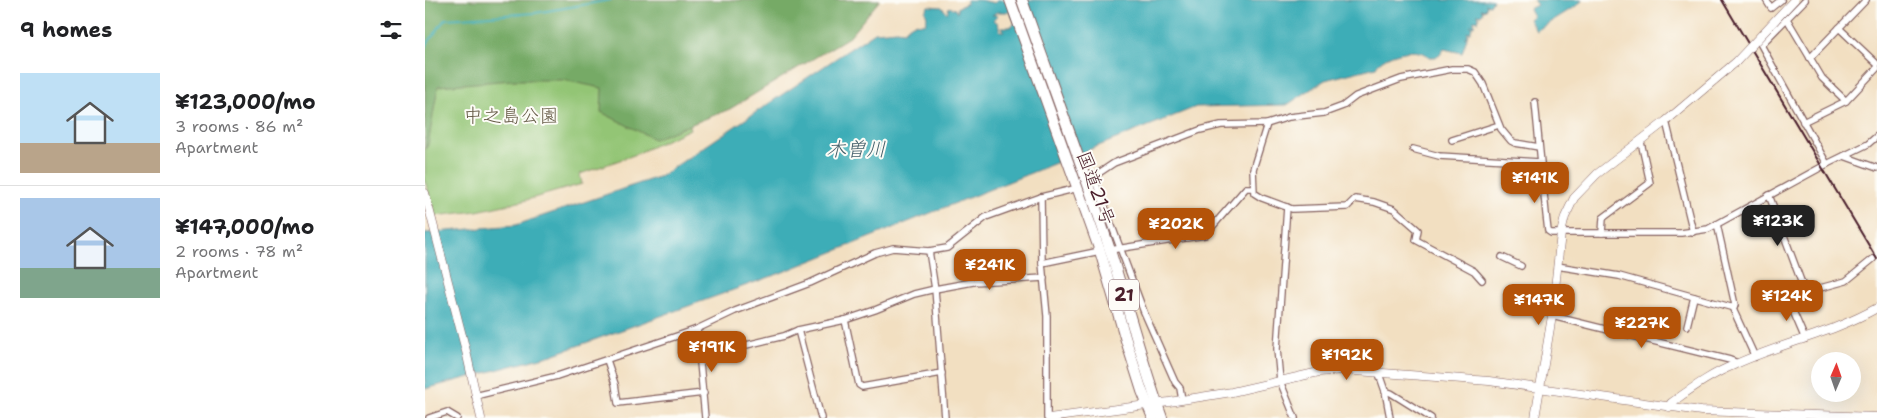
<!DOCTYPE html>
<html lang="en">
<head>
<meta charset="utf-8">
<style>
	:root { --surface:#fff; --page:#f6f6f6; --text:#202124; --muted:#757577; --line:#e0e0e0; --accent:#b45309 }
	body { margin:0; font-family:"Shantell Sans","Klee One",sans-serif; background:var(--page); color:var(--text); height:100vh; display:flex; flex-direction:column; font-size:19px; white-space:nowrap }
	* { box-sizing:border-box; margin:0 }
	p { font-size:16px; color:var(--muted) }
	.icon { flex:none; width:28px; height:28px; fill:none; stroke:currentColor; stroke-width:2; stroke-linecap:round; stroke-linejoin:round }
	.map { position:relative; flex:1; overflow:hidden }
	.panel { display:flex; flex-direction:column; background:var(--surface); width:425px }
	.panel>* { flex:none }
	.needle { width:32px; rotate:2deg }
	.tools { position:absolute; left:1386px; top:352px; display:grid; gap:10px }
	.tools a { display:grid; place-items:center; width:50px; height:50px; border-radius:50%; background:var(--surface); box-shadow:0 5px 20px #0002; font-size:25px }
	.price { position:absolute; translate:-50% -42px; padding:0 11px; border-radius:10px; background:var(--accent); color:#fff; font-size:16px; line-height:32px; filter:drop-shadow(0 1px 2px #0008) }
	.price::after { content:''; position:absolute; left:50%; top:30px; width:15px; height:11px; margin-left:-8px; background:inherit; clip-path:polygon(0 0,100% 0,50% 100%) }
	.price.selected { background:#222; color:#fff }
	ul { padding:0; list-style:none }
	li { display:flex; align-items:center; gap:15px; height:125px; padding:0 20px }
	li+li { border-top:1px solid var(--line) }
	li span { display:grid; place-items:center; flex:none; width:140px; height:100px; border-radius:0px; color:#555 }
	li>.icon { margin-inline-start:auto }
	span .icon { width:60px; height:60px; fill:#fffc; stroke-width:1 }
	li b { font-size:21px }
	h2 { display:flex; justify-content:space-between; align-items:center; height:60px; padding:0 20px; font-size:21px }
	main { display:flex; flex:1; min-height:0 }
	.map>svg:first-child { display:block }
	.green { fill:#93c575; stroke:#6e7250 }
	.forest { fill:#76aa66; stroke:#606448 }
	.water { fill:#3cadb7; stroke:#436671; fill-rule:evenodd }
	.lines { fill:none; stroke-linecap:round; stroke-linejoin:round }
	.stream { stroke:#3cadb7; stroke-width:2 }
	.street-casing { stroke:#856260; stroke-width:8 }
	.secondary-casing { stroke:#856260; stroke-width:9 }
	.highway-casing { stroke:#856260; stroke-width:12 }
	.street { stroke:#fff; stroke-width:5.5 }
	.secondary { stroke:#fff; stroke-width:8 }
	.highway { stroke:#fff; stroke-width:10 }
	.rail { stroke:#4a1f2b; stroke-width:2 }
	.secondary-bridge-casing { stroke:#856260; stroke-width:9; stroke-linecap:butt }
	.secondary-bridge { stroke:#fff; stroke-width:8 }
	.labels { text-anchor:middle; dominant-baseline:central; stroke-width:4; stroke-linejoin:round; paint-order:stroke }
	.shield { fill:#fdfcf7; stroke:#806168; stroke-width:1 }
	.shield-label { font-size:18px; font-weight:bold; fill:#4a1f2b }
	.park-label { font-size:19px; fill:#645945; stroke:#fdfcf7 }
	.street-label { font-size:19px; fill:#4a1f2b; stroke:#fdfcf7 }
	.water-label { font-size:20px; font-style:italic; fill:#445f6a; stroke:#fdfcf7 }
</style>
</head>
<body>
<main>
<section class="panel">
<h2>9 homes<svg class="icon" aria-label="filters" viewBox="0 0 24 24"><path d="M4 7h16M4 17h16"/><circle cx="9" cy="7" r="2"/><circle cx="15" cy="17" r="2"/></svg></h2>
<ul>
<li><span style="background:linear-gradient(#bfe0f5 70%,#b9a48a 0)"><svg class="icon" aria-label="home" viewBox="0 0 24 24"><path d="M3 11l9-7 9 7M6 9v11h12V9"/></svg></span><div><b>¥123,000/mo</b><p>3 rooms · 86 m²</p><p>Apartment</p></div></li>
<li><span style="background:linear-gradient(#a9c7e8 70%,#7fa58c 0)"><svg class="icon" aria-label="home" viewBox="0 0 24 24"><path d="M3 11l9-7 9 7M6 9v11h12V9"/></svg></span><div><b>¥147,000/mo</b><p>2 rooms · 78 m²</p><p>Apartment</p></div></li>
</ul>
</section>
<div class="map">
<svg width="1452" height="418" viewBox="0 0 1452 418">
	<rect width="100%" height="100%" fill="#fdfcf7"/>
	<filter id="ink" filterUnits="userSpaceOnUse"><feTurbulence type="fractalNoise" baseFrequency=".02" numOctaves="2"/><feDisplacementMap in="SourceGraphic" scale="10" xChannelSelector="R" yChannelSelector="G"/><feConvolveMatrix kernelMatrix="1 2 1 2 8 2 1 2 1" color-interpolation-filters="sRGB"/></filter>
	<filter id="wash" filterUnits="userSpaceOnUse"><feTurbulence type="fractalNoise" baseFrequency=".0096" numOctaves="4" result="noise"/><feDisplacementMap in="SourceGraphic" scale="20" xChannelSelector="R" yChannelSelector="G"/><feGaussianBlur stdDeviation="1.12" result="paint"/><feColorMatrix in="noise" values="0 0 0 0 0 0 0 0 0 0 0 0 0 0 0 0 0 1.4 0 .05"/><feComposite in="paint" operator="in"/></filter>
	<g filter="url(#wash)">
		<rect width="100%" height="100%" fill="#f2dfc1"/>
		<polygon class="green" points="0,47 256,103 265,129 209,155 155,174 157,184 98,201 52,211 10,216 0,181"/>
		<polygon class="forest" points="0,0 455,0 424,37 305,109 229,139 176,112 177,88 138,80 87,80 13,86 3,145 0,149"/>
		<g class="water">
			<path d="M542 0H554L570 3 572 0H1068L1065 5 1060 4 1062 5 1060 10 1056 9 1058 11 1056 15 1052 14 1054 16 1053 21 1049 20V26L1045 25 1047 27 1045 32 1042 31 1043 32 1042 37H1040L1042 38 1037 53 1019 49C1013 57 1016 57 1004 57 994 45 957 54 951 67L900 80 862 105 771 107 353 274 127 355 0 389V233L91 225 236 176 450 32 472 30 479 31C489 22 487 23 500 24L502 17 500 11 503 6 517 7 522 13 524 7 530 9 532 13 533 7 541 4ZM572 12H585L590 23 585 27H577L579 31H575L573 23 569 20 573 15H567Z"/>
			<polygon points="1108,0 1132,0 1131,2 1133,0 1158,0 1151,6 1111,31 1104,19 1108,16 1104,9 1112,5"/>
		</g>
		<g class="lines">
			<polyline class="stream" points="0,47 20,19 110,13 186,0"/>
		</g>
	</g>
	<g filter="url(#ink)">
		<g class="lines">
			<defs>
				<g id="street">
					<polyline points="1341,0 1346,8 1356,0"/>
					<polyline points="1380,0 1336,45 1402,164"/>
					<polyline points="1362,19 1397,78 1421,101"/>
					<polyline points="1414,28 1452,64"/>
					<polyline points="1385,58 1441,0"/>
					<polyline points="1110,102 1121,214 1123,231 1126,233 1256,233 1283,229 1402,164 1443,144 1452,136"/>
					<polyline points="1241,121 1268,232"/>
					<polyline points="1378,122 1421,101 1452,68"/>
					<polyline points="842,124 828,169 829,193 837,198 867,209 922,207 930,199 949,202 969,209 993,230 991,240 1049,271 1057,280"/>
					<polyline points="1027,140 1074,125"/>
					<polyline points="988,149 1014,156 1115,162"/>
					<polyline points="1419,156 1452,168"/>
					<polyline points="669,178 719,312 750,382 755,388 757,400"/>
					<polyline points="662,181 689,163 775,130 796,125 842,124 864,117 899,113 918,106 931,96 976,79 1027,69 1043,69 1050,72 1058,84 1076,129 1086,141 1090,143 1114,147"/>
					<polyline points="1344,195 1380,292"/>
					<polyline points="616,197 617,263 622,316 622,418"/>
					<polyline points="862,207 852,349 855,381 870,418"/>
					<polyline points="1177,233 1178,218 1225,183 1216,142"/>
					<polyline points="685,250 780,235 821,188 828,188"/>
					<polyline points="504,251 510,289 520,418"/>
					<polyline points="1077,257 1096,266"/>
					<polyline points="617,263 675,251"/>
					<polyline points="1132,266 1194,276 1309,308 1310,305 1292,224"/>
					<polyline points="1307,307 1330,357"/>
					<polyline points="1127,316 1305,360 1313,363"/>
					<polyline points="420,320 434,385 437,387 517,373"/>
					<polyline points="1262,326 1269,297"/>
					<polyline points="272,329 280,418"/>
					<polyline points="373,330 396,418"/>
					<polyline points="1380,339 1362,297 1421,281 1448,259"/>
					<polyline points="275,356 359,336 373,330 420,320 450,310 489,294 510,289 548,282 619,278"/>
					<polyline points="182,360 190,384 193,403 279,393"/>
					<polyline points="953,371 960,391 965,418"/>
					<polyline points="960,391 966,393 1006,418"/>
					<polyline points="50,396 132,376 252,336 272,329 310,311 385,283 450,253 468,248 504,251 522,248 561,217 616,197 653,188"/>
					<polyline points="4,418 22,412 32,418"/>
				</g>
				<g id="secondary">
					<polyline points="0,193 41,351 56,418"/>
					<path d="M1244 407 1246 403C1266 389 1286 374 1309 365 1356 343 1406 334 1452 308"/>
					<polyline points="624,418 744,402 807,392 894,372 918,370 1064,381 1276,411 1452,417"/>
					<polyline points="1110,418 1127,316 1136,233 1140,217 1149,198 1172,174 1241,121 1311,62"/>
				</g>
				<g id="highway">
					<polyline points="585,0 675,251 700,337 717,391 728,418"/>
					<path d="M597 0C626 82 657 164 684 247 702 304 717 362 737 418"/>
				</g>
			</defs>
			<use href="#street" class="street-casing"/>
			<use href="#secondary" class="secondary-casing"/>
			<use href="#highway" class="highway-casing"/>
			<use href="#street" class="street"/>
			<use href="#secondary" class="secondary"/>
			<use href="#highway" class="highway"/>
			<polyline class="rail" points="1297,0 1452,259"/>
			<defs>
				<polyline id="secondary-bridge" points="1311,62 1369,0"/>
			</defs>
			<use href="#secondary-bridge" class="secondary-bridge-casing"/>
			<use href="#secondary-bridge" class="secondary-bridge"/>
		</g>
	</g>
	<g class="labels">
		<rect class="shield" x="684" y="279.5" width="30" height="31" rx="4"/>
		<g class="shield-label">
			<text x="699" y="295">21</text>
		</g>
		<g class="park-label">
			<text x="86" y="115">中之島公園</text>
		</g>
		<g class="street-label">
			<text transform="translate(671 188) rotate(70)">国道21号</text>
		</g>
		<g class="water-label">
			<text x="431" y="149">木曽川</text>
		</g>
	</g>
</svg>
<div class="tools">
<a><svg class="needle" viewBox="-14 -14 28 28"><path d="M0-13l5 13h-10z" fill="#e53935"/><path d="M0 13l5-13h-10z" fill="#757577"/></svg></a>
</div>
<b class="price" style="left:1110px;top:204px">¥141K</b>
<b class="price selected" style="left:1353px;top:247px">¥123K</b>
<b class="price" style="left:751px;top:250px">¥202K</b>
<b class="price" style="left:565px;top:291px">¥241K</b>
<b class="price" style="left:1362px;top:322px">¥124K</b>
<b class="price" style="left:1114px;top:326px">¥147K</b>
<b class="price" style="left:1217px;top:349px">¥227K</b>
<b class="price" style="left:287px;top:373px">¥191K</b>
<b class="price" style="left:922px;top:381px">¥192K</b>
</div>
</main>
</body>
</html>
